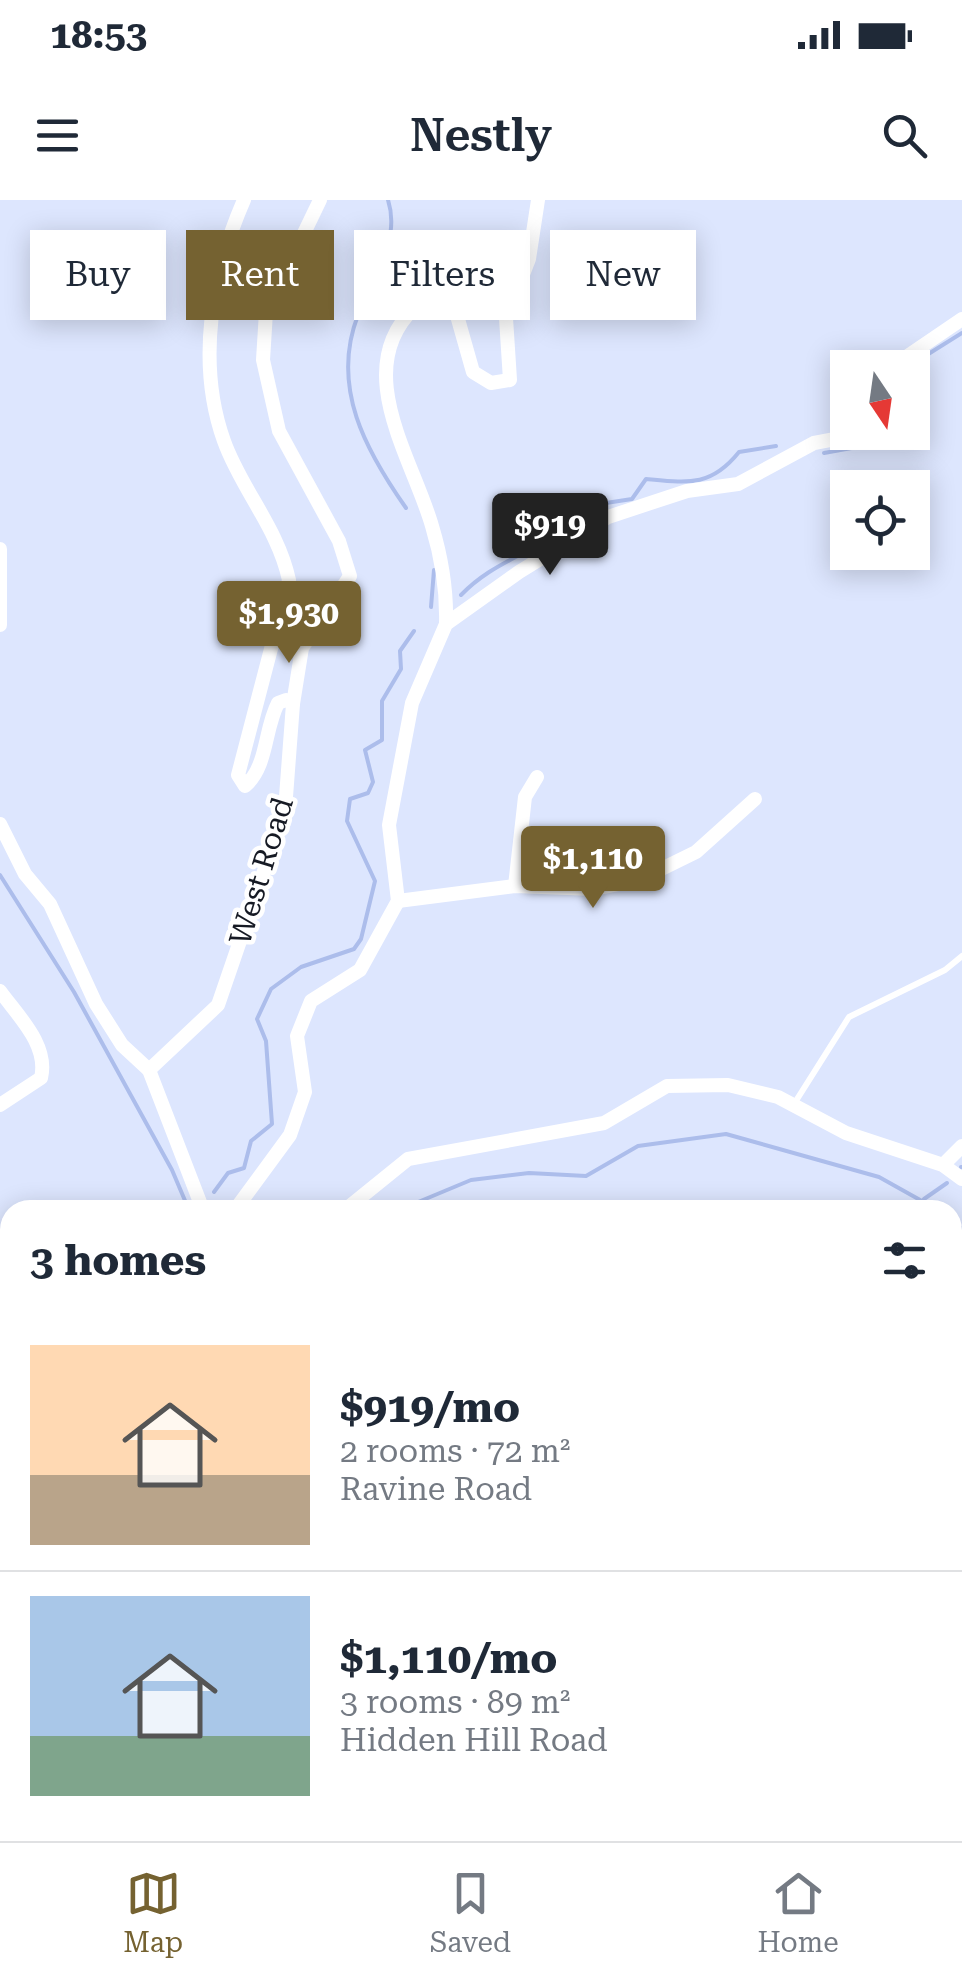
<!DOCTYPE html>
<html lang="en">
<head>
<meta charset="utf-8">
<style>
	:root { --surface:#fff; --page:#f2f2f3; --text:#1f2937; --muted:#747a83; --line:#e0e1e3; --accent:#756231 }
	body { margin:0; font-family:"Roboto Serif",serif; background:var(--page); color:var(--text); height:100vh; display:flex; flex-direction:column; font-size:38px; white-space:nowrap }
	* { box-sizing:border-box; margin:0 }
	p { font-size:32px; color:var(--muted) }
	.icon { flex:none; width:55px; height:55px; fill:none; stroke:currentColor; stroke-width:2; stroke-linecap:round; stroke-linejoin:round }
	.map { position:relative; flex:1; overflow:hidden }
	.side { position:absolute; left:0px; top:1000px; width:962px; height:642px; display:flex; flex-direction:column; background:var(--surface); border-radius:30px 30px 0 0; box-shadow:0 5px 25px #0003 }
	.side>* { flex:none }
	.top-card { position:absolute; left:30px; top:30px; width:902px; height:90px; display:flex; gap:20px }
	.needle { width:65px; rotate:167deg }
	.controls { position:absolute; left:830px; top:150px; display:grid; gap:20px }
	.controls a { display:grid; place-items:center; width:100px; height:100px; border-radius:0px; background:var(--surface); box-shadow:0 5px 25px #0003; font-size:50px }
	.price { position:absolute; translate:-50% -85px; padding:0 22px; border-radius:10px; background:var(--accent); color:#fff; font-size:32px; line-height:65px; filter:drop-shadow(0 2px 5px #0008) }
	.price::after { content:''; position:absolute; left:50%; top:60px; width:30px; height:22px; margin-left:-15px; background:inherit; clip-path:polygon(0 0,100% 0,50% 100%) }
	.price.selected { background:#222; color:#fff }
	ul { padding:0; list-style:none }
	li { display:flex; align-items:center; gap:30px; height:250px; padding:0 30px }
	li+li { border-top:2px solid var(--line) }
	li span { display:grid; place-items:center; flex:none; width:280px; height:200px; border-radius:0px; color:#555 }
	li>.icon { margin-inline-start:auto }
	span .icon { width:120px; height:120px; fill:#fffc; stroke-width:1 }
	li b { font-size:42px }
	h2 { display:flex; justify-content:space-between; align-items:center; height:120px; padding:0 30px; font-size:42px }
	.tag { padding:0 35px; border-radius:0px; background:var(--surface); box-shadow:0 5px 25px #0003; font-size:35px; line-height:90px }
	.tag.selected { background:var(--accent); color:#fff }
	.status { display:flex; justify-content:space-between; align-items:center; height:70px; padding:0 50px; background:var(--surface); direction:ltr }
	.status svg { height:28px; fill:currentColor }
	header { display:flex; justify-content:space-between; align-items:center; height:130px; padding:0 30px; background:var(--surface); font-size:45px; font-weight:600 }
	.tabs { display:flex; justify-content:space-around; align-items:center; height:140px; border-top:2px solid var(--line); background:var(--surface); font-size:28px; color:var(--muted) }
	.tabs a { display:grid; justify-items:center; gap:5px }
	.tabs .selected { color:var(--accent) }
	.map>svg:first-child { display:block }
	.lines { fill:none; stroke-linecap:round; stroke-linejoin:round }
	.stream { stroke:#acbdeb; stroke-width:4 }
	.path { stroke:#82899a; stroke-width:2.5; stroke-dasharray:10 5; stroke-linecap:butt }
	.service { stroke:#fff; stroke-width:6 }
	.minor { stroke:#fff; stroke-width:14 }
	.primary { stroke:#e3d3aa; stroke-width:22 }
	.labels { text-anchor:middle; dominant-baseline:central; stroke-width:9; stroke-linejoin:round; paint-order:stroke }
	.street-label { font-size:30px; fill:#161a24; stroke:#fff }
</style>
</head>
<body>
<div class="status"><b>18:53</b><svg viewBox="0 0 49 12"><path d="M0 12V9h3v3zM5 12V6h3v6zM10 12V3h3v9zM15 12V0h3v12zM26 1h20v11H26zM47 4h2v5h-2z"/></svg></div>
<header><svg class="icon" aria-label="menu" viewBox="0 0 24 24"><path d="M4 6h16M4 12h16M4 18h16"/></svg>Nestly<svg class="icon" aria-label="search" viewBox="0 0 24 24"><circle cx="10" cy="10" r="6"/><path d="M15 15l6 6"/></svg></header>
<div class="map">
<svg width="962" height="1641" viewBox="0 0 962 1641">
	<rect width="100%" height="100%" fill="#dde6fe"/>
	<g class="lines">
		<g class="stream">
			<path d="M388 0C401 40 373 78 358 115 330 187 366 251 406 308"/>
			<polyline points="912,169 922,158 962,133"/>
			<polyline points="824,253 879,243 890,232"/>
			<path d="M461 395C504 351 548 356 587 298L606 303 632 299 646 279C688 283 711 287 739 252L776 246"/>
			<polyline points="431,407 434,370"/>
			<polyline points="0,675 74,792 172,970 189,1010"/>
			<polyline points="961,967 962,967"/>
			<polyline points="214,992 228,973 244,968 251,941 272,924 266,841 257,819 271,789 301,767 354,749 361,739 375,681 347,621 350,599 368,593 373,582 365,550 382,540 382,501 401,469 400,451 414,431"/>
			<polyline points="924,999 947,983"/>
			<polyline points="399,1010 471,980 529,973 586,976 638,946 726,934 879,977 938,1010"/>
			<polyline points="952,1022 962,1029"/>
			<polyline points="0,1128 10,1127"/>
		</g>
		<polyline class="path" points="302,392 321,383"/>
		<g class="service">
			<polyline points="794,904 849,817 945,770 962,756"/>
			<polyline points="952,1367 962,1374"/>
		</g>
		<g class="minor">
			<polyline points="890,168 962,119"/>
			<polyline points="0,349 0,425"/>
			<path d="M446 424C447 389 442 359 432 326 413 259 350 170 414 108 428 95 437 94 454 105L473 172 491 183 510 180 506 118 529 59 538 0"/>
			<polyline points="293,504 302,448 350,376 339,341 279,231 263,160 266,112 320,0"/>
			<polyline points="0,624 25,674 50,704 96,804 122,845 149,870 203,1010"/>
			<polyline points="515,686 525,597 537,577"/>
			<polyline points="398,701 515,686 594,689 639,680 696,652 755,599"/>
			<path d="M0 791C18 816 49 845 41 878L0 905"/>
			<path d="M149 870 218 805 285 610 293 504 286 500 278 503C264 530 268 566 245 586L238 575 289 380C278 328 241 289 224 241 196 163 212 73 244 0"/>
			<polyline points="943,965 962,946"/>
			<polyline points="235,1010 290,935 305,892 297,836 311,801 360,770 398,701 389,625 412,503 446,424 519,372 608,317 687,291 738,284 814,243 872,232"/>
			<polyline points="345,1010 408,959 604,923 667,886 728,885 778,897 846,933 943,965 962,979"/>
			<polyline points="0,1047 10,1063"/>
			<polyline points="952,1237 962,1224"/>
			<polyline points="0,1258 10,1251"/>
			<polyline points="421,1641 458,1632"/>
			<polyline points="542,1641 545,1632"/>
		</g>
		<g class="primary">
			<polyline points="0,1457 10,1458"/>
			<polyline points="0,1486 10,1486"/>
			<polyline points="807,1632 834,1641"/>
			<polyline points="952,1632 962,1635"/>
		</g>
	</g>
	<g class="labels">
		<g class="street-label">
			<text transform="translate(261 671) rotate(-73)">West Road</text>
		</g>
	</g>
</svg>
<div class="controls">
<a><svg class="needle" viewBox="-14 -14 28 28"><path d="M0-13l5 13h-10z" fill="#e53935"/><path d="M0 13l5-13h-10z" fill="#747a83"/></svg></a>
<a><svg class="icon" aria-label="locate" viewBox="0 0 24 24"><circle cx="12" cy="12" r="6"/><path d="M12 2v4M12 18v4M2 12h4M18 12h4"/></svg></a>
</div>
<b class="price selected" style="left:550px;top:378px">$919</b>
<b class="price" style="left:289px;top:466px">$1,930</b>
<b class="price" style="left:593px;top:711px">$1,110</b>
<div class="top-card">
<a class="tag">Buy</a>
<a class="tag selected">Rent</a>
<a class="tag">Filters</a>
<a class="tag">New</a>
</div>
<section class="side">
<h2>3 homes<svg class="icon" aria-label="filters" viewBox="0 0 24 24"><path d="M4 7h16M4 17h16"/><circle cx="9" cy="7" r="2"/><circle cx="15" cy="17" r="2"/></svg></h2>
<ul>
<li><span style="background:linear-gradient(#ffd9b3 65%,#b9a48a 0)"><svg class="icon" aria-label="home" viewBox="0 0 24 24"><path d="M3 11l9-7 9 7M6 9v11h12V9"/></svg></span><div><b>$919/mo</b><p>2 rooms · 72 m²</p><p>Ravine Road</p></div></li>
<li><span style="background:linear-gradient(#a9c7e8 70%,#7fa58c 0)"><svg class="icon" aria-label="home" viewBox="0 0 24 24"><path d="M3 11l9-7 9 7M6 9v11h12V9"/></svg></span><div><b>$1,110/mo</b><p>3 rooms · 89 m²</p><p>Hidden Hill Road</p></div></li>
</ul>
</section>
</div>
<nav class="tabs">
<a class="selected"><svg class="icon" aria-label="map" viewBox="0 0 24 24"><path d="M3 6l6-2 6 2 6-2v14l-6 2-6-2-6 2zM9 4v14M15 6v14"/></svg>Map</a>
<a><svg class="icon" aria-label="saved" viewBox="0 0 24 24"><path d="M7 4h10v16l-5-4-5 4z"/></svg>Saved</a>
<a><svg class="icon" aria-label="home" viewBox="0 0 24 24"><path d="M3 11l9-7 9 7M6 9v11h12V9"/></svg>Home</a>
</nav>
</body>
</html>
